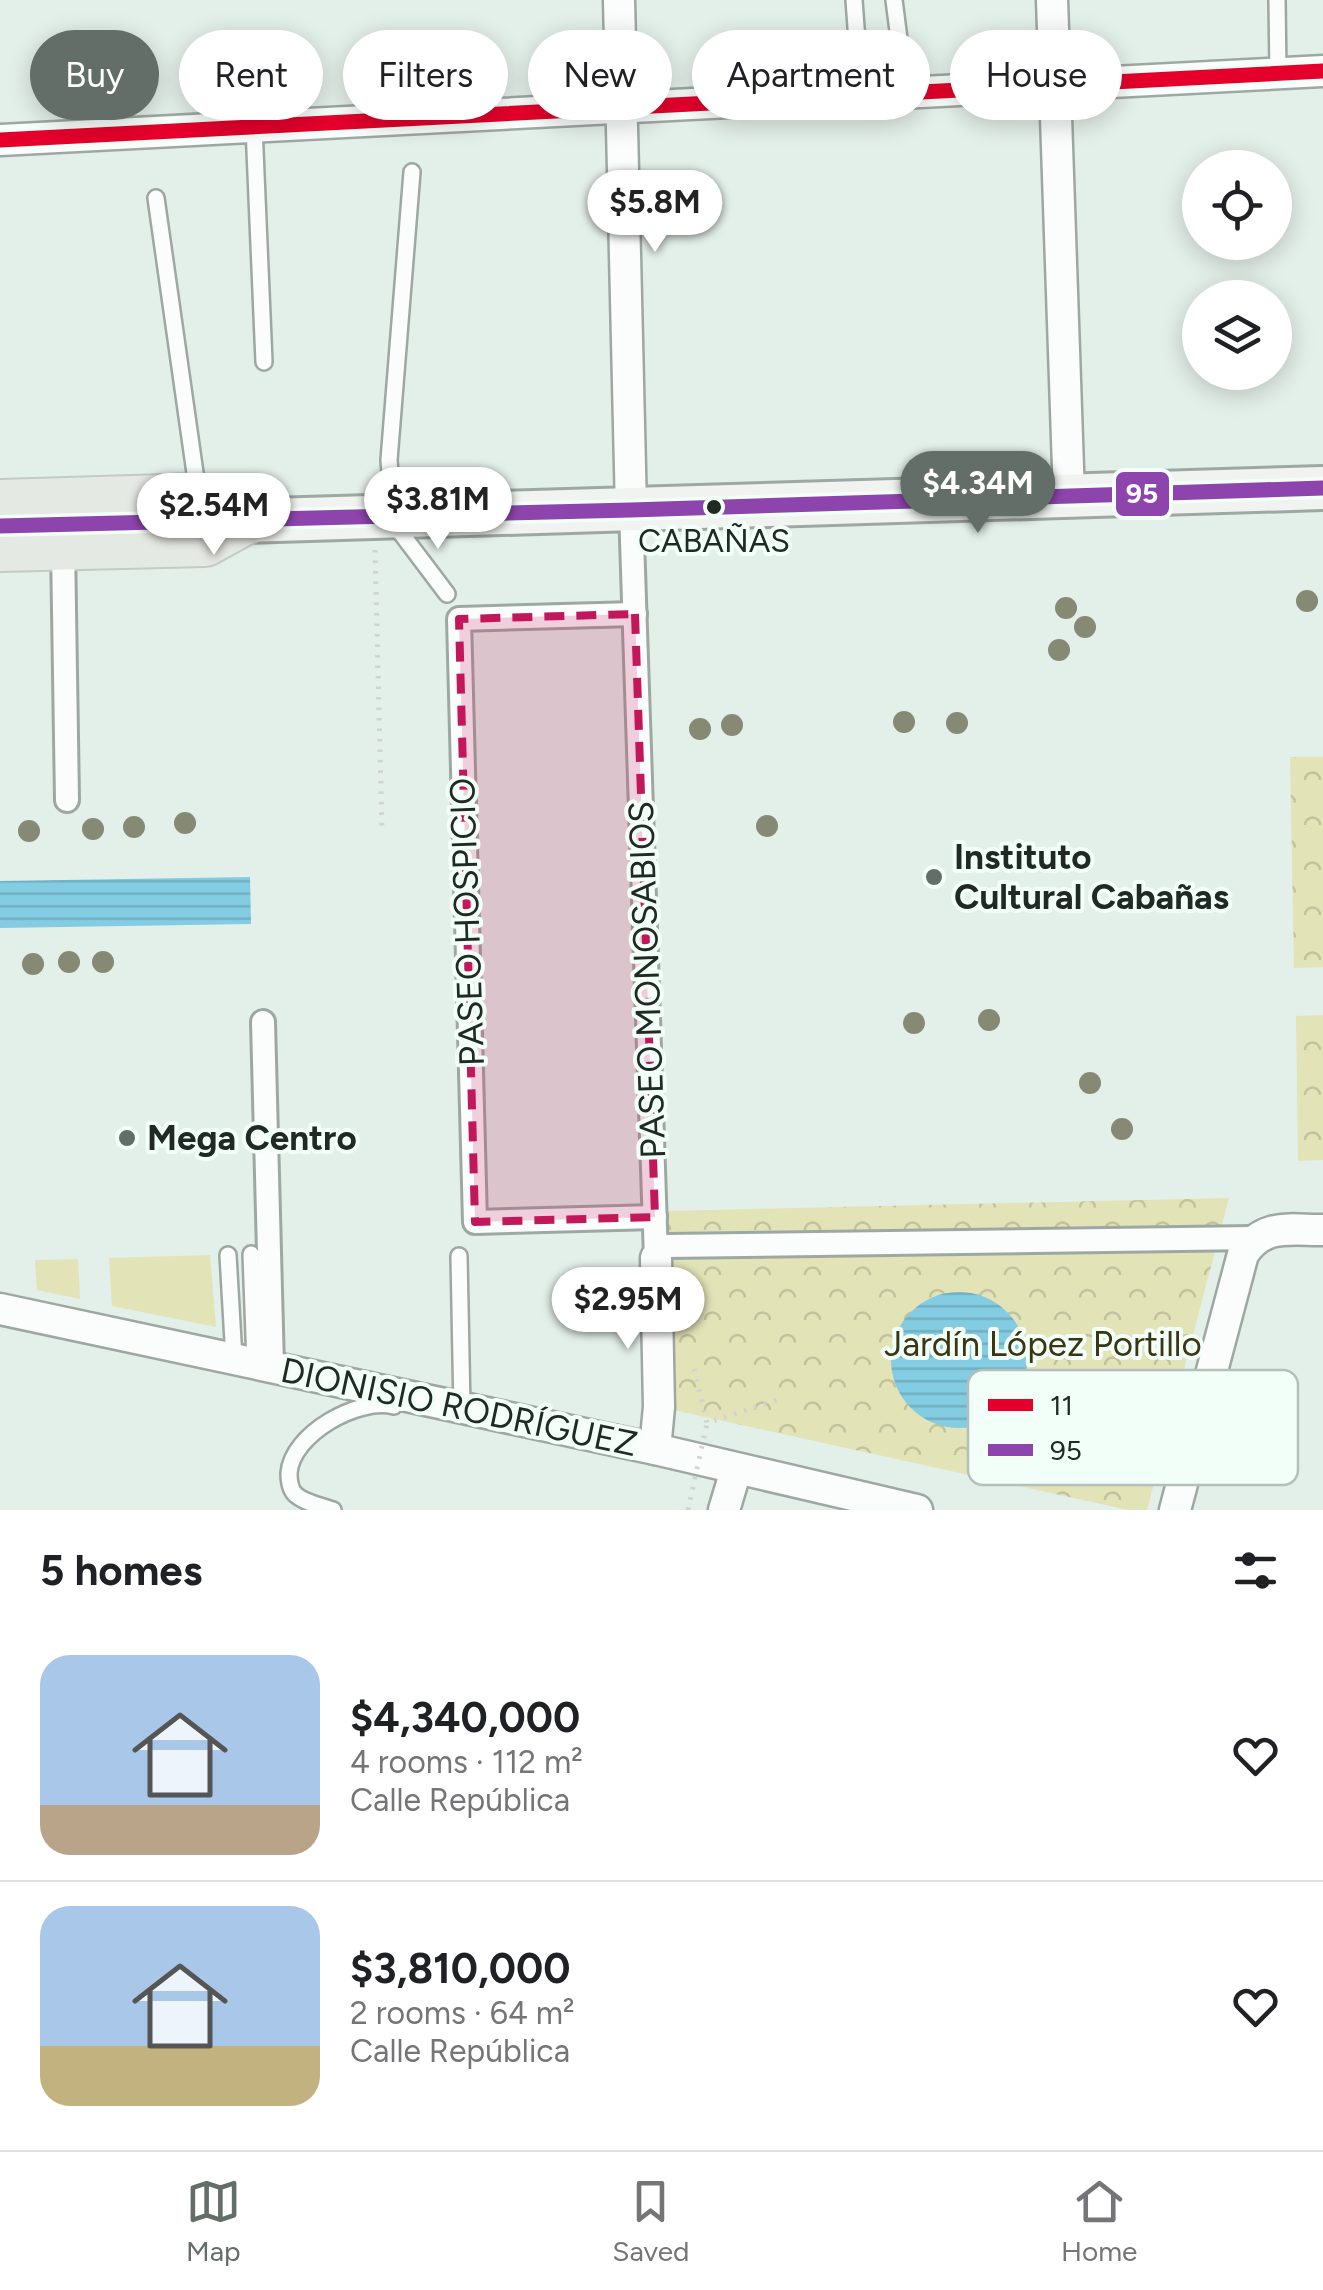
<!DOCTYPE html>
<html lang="en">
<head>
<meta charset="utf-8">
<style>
	:root { --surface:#fff; --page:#f2f2f2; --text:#202124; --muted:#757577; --line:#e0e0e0; --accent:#646e69 }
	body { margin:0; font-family:Figtree,sans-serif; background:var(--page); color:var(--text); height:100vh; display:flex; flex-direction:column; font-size:38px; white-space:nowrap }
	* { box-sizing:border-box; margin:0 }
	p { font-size:32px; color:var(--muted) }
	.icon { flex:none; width:55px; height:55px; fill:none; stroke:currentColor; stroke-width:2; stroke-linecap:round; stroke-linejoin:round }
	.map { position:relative; height:1510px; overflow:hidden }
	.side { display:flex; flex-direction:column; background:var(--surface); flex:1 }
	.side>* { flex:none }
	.top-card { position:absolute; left:30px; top:30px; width:1265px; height:90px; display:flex; gap:20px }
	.controls { position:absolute; left:1182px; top:150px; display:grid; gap:20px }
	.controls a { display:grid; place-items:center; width:110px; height:110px; border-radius:50%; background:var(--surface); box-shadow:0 5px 25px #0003; font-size:50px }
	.price { position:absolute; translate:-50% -85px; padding:0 22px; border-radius:35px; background:#fff; color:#222; font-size:32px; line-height:65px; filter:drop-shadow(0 2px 5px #0008) }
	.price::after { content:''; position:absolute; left:50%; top:60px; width:30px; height:22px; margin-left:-15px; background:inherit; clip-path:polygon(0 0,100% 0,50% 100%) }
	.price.active { background:var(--accent); color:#fff }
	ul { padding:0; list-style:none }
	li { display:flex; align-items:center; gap:30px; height:250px; padding:0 40px }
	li+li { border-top:2px solid var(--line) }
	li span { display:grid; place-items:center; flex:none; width:280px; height:200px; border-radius:30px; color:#555 }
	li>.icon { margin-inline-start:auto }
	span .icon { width:120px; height:120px; fill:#fffc; stroke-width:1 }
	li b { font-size:42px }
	h2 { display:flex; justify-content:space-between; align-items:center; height:120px; padding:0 40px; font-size:42px }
	.tag { padding:0 35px; border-radius:45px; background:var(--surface); box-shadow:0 5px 25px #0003; font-size:35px; line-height:90px }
	.tag.active { background:var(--accent); color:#fff }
	.tabs { display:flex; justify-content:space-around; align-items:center; height:140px; border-top:2px solid var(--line); background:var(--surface); font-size:28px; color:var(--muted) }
	.tabs a { display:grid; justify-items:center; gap:5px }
	.tabs .active { color:var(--accent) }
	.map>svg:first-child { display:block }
	.green { fill:#e3e3b8 }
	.forest { fill:url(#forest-crowns) }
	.water { fill:url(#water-rules) }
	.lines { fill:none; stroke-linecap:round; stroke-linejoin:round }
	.service-casing { stroke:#9ea8a3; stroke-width:20 }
	.pedestrian-casing { stroke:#9ea8a3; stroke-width:28 }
	.minor-casing { stroke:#9ea8a3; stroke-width:35 }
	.secondary-casing { stroke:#9ea8a3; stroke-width:48 }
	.primary-casing { stroke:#c4cac7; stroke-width:52 }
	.path { stroke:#cfd3d1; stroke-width:5; stroke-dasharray:2.5 8; stroke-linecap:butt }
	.service { stroke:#fbfdfc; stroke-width:15 }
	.pedestrian { stroke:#fbfdfc; stroke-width:22 }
	.minor { stroke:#fbfdfc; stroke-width:30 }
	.secondary { stroke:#f0f3ef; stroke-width:42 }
	.primary { stroke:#e5e9e3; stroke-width:48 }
	.path-bridge { stroke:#cfd3d1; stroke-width:5; stroke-dasharray:2.5 8; stroke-linecap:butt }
	.bus-1-casing { stroke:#f2fff8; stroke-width:22 }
	.bus-2-casing { stroke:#f2fff8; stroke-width:22 }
	.bus-1 { stroke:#e4002b; stroke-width:15 }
	.bus-2 { stroke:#8e44ad; stroke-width:15 }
	.tree { fill:#868973 }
	.marked { fill:#c2185b; fill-opacity:0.2; stroke:#c2185b; stroke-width:8; stroke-dasharray:20 12; stroke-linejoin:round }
	.bus-dot { fill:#202924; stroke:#f2fff8; stroke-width:4 }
	.poi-dot { fill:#646e69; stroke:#f2fff8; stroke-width:4 }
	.labels { text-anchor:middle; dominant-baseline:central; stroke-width:8; stroke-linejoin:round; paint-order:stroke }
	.bus-label { font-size:32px; fill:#202924; stroke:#f2fff8 }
	.poi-label { font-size:35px; font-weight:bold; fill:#202924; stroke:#f2fff8; text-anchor:start }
	.street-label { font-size:35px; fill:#202924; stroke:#f2fff8 }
	.park-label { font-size:35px; fill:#3a3512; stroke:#f2fff8 }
	.key { fill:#f2fff8; stroke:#b3bfb8; stroke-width:2.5 }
	.key-label { font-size:28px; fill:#202924 }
	.line-badge { stroke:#f2fff8; stroke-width:4 }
	.badge-label { font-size:28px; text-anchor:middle; font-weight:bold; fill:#fff }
</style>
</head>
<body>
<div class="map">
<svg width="1323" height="1510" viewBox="0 0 1323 1510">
	<defs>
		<pattern id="forest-crowns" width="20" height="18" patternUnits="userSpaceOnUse" patternTransform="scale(2.5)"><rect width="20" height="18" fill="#e3e3b8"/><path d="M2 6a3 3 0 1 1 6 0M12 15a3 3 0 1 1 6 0" fill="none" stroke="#c2c39e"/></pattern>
		<pattern id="water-rules" width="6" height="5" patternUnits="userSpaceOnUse" patternTransform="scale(2.5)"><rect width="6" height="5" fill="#83cce1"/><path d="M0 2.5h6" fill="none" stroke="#71afc1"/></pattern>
	</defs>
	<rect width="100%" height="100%" fill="#e3efe9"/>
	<g class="green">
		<polygon points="210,1255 216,1327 112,1306 109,1258"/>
		<polygon points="78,1259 80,1299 37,1290 35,1260"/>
	</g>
	<g class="forest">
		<polygon points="1290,757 1323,757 1323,967 1294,968"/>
		<polygon points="1323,1015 1323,1160 1298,1161 1296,1016"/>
		<polygon points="1229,1198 1147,1510 1128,1510 669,1409 666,1211"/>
	</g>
	<g class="water">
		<polygon points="250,877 251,924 0,928 0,881"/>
		<circle cx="959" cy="1360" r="68"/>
	</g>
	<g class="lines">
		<defs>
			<g id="service">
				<polyline points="854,0 861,95"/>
				<polyline points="894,0 906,93"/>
				<polyline points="1277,0 1278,73"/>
				<polyline points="254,127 264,362"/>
				<polyline points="156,198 198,494"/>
				<polyline points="393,512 389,460 412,172"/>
				<polyline points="389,523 401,533 447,594"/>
				<polyline points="251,1254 255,1363"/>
				<polyline points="228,1255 234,1359"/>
				<polyline points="459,1256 462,1409"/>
				<path d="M333 1510C322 1506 305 1503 296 1495 290 1490 289 1481 289 1473 292 1434 358 1397 394 1406"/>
			</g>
			<g id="pedestrian">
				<polyline points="631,510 656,1258"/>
				<polyline points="63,546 67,800"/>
				<polyline points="635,614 459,619 475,1222 655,1217"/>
				<polyline points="263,1022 272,1367"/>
				<polyline points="666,1246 1254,1238"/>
			</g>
			<g id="minor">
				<polyline points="619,0 631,510"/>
				<polyline points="1052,0 1069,497"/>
				<polyline points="0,140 1323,71"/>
				<polyline points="0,1309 655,1449 917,1510"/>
				<polyline points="655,1449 659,1407 656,1258"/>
				<polyline points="724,1510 736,1470"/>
				<path d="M1175 1510 1243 1254C1264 1223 1289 1230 1323 1230"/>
			</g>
			<polyline id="secondary" points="209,522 1323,488"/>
			<g id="primary">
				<polyline points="0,504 199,498 243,521"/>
				<polyline points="0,547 205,542 243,521"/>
			</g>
		</defs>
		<use href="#service" class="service-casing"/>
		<use href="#pedestrian" class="pedestrian-casing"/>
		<use href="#minor" class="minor-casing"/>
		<use href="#secondary" class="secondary-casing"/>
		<use href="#primary" class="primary-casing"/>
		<g class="path">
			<polyline points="375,550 382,830"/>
			<polyline points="694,1369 707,1423 780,1399"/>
		</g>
		<use href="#service" class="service"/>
		<use href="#pedestrian" class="pedestrian"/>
		<use href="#minor" class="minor"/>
		<use href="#secondary" class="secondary"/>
		<use href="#primary" class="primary"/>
		<polyline class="path-bridge" points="688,1510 707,1423"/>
		<defs>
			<polyline id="bus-1" points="0,140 1323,71"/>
			<polyline id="bus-2" points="0,526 631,510 1323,488"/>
		</defs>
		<use href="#bus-1" class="bus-1-casing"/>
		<use href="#bus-2" class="bus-2-casing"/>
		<use href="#bus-1" class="bus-1"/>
		<use href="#bus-2" class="bus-2"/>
	</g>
	<g class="tree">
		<circle cx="1307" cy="601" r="11"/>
		<circle cx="1066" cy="608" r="11"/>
		<circle cx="1085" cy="627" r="11"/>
		<circle cx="1059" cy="650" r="11"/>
		<circle cx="904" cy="722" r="11"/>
		<circle cx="957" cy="723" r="11"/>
		<circle cx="732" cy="725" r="11"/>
		<circle cx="700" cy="729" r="11"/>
		<circle cx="185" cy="823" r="11"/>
		<circle cx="767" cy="826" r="11"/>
		<circle cx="134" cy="827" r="11"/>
		<circle cx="93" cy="829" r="11"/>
		<circle cx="29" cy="831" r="11"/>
		<circle cx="69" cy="962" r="11"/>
		<circle cx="103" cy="962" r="11"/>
		<circle cx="33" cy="964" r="11"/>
		<circle cx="989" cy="1020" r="11"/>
		<circle cx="914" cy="1023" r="11"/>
		<circle cx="1090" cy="1083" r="11"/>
		<circle cx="1122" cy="1129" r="11"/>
	</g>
	<path class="marked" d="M635 614 655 1217 475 1222 459 619Z"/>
	<circle class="bus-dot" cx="714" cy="507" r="9"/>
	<g class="poi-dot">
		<circle cx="934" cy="877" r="10"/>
		<circle cx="127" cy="1138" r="10"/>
	</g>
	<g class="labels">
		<g class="bus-label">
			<text x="714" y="541">CABAÑAS</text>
		</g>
		<g class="poi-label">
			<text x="954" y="857">Instituto<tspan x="954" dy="40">Cultural Cabañas</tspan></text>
			<text x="147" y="1138">Mega Centro</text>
		</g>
		<g class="street-label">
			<text transform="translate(467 922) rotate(-92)">PASEO HOSPICIO</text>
			<text transform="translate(647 980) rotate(-92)">PASEO MONOSABIOS</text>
			<text transform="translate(459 1407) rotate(12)">DIONISIO RODRÍGUEZ</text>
		</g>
		<g class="park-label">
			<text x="1043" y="1344">Jardín López Portillo</text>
		</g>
	</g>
	<rect x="968" y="1370" width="330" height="115" rx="15" class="key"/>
	<rect x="988" y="1399" width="45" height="12" fill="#e4002b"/>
	<rect x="988" y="1444" width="45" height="12" fill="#8e44ad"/>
	<g class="key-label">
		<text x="1050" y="1415">11</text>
		<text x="1050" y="1460">95</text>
	</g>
	<rect class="line-badge" x="1114" y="470" width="57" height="48" rx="10" fill="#8e44ad"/>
	<g class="badge-label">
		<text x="1142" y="503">95</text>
	</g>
</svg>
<div class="controls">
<a><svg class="icon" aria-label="locate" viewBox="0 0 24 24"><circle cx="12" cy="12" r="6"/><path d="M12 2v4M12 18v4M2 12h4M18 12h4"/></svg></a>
<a><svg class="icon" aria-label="layers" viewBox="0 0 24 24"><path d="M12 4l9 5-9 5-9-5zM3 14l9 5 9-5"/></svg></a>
</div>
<b class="price" style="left:655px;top:255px">$5.8M</b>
<b class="price active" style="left:978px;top:536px">$4.34M</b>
<b class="price" style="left:438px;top:552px">$3.81M</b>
<b class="price" style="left:214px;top:558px">$2.54M</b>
<b class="price" style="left:628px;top:1352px">$2.95M</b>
<div class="top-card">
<a class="tag active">Buy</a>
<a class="tag">Rent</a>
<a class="tag">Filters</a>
<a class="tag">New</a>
<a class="tag">Apartment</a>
<a class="tag">House</a>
</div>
</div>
<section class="side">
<h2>5 homes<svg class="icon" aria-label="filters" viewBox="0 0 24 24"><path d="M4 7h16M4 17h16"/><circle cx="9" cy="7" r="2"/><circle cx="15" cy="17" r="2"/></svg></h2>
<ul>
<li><span style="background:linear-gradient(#a9c7e8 75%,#b9a48a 0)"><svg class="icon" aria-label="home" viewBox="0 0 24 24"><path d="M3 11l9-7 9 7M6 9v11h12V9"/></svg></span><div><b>$4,340,000</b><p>4 rooms · 112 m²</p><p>Calle República</p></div><svg class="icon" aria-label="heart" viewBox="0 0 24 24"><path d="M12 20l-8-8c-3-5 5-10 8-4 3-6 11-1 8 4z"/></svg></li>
<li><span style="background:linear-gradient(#a9c7e8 70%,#c2b280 0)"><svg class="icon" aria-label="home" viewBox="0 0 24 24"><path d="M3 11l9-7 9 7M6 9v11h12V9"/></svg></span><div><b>$3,810,000</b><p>2 rooms · 64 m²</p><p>Calle República</p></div><svg class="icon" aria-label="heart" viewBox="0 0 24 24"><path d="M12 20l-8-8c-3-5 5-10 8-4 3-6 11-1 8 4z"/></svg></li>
</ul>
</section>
<nav class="tabs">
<a class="active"><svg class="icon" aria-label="map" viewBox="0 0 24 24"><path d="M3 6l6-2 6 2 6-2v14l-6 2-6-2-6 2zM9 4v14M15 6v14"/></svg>Map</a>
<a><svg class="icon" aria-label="saved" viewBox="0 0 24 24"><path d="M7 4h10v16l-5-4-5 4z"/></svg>Saved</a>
<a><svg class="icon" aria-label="home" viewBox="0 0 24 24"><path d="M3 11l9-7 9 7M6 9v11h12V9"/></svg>Home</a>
</nav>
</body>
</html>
